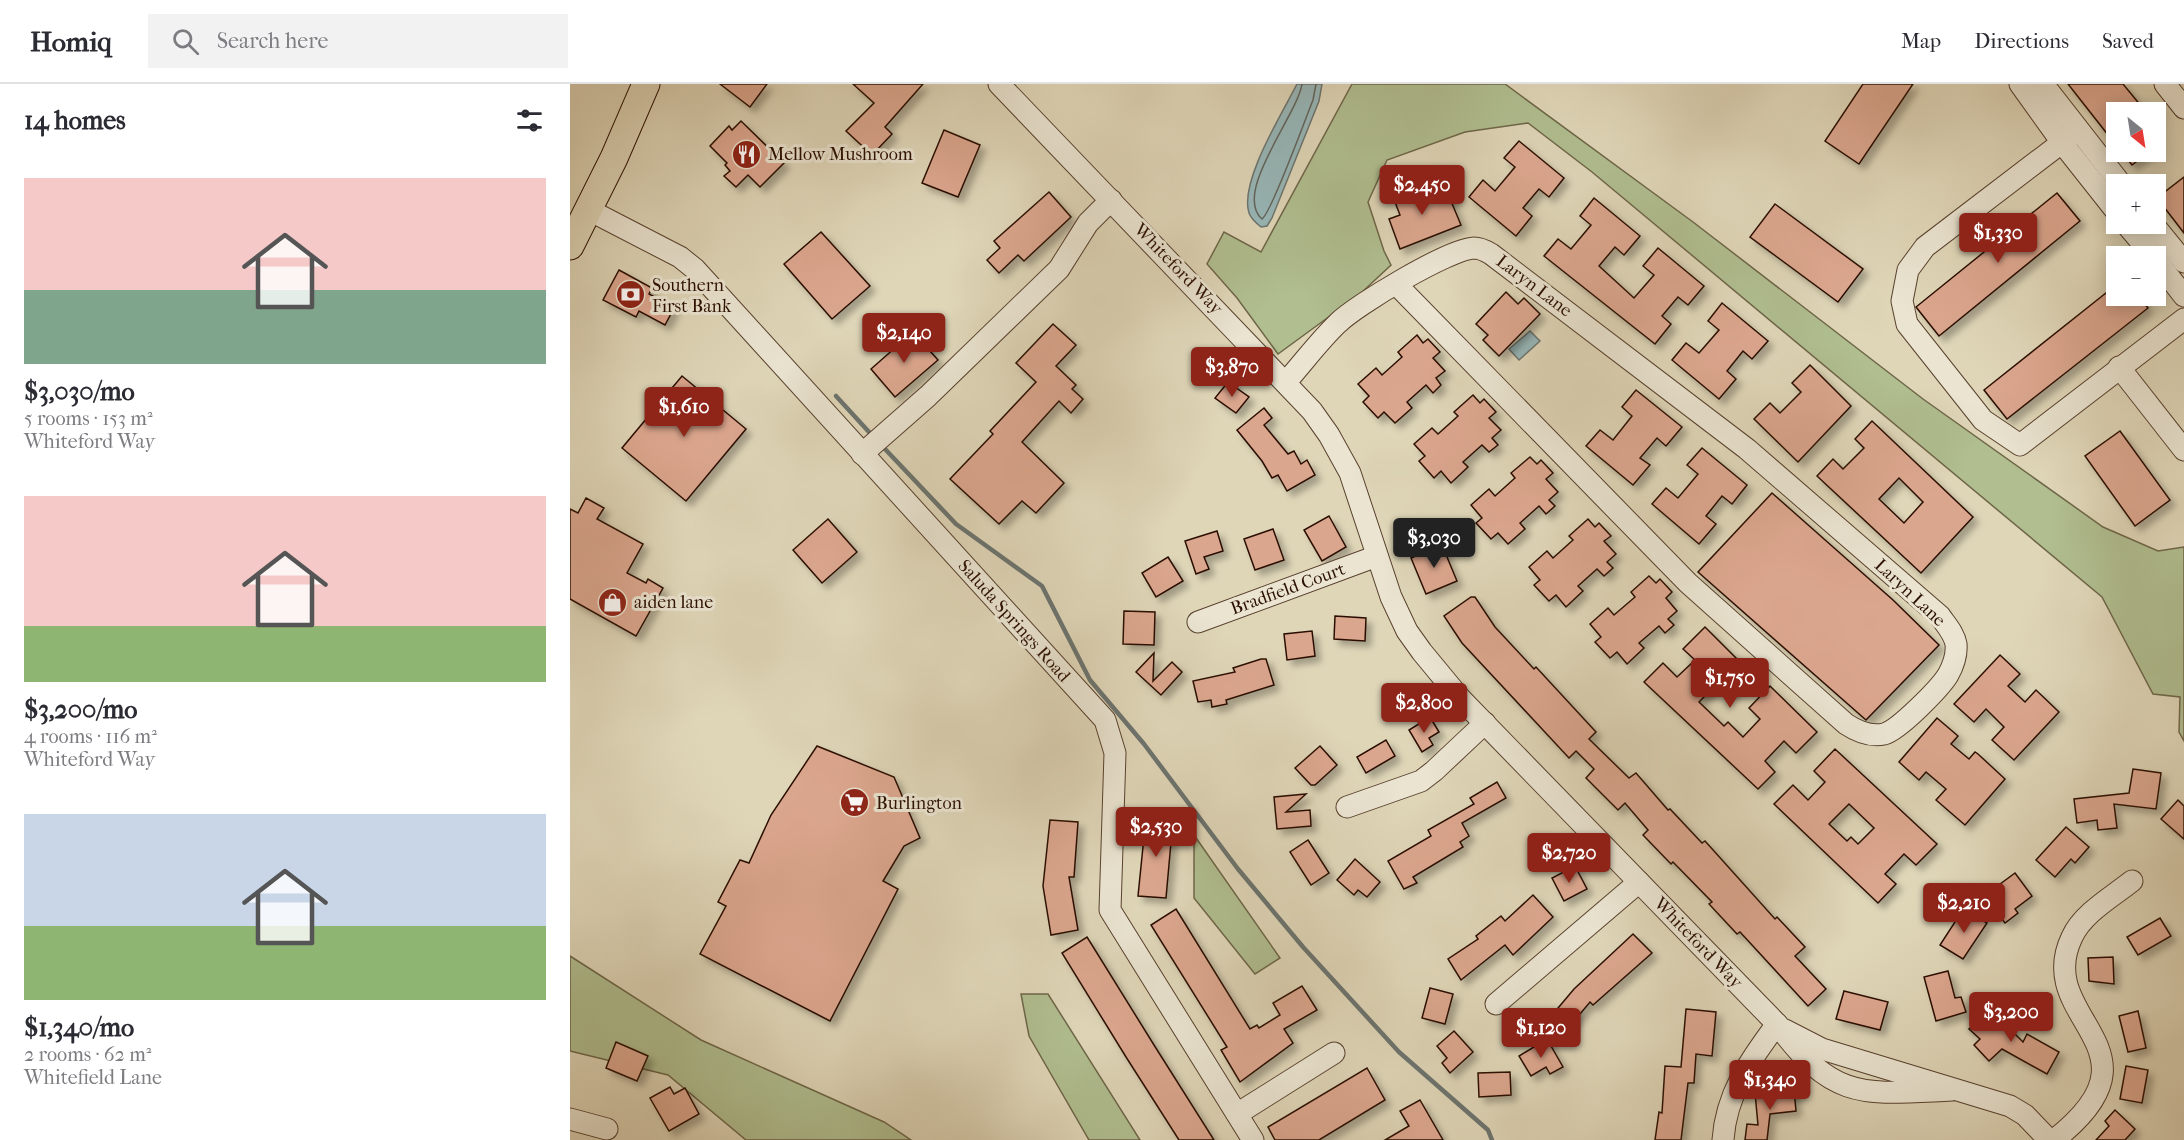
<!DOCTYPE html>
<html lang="en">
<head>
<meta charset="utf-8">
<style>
	:root { --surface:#fff; --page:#f2f2f3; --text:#2b2b33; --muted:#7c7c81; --line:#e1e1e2; --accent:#8f2418 }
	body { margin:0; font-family:"IM FELL French Canon",serif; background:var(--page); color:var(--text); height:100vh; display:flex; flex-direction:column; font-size:22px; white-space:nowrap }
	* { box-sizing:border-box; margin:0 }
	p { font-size:20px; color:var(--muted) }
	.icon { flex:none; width:33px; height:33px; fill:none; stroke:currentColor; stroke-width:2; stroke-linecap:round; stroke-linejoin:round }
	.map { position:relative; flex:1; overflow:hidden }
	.panel { display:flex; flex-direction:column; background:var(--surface); width:570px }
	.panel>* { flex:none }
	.needle { width:39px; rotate:150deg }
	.tools { position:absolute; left:1536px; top:18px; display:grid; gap:12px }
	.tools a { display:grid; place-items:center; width:60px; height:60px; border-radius:0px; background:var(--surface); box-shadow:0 3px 15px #0003; font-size:30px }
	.price { position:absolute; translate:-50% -51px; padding:0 14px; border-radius:6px; background:var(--accent); color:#fff; font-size:20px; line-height:39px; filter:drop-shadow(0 2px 3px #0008) }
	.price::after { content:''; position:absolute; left:50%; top:36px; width:18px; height:14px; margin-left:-9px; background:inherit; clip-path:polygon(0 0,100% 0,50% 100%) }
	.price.selected { background:#222; color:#fff }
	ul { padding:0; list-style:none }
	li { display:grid; align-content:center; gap:12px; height:318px; padding:0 24px }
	li span { display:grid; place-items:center; height:186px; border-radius:0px; color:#555 }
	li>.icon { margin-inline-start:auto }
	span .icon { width:108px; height:108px; fill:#fffc; stroke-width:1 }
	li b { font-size:26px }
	h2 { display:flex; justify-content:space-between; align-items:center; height:72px; padding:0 24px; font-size:26px }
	header { display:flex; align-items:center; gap:36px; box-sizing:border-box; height:84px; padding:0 30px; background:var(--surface); border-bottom:2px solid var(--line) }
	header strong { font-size:28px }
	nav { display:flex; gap:33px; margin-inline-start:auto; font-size:21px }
	.search { width:420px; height:54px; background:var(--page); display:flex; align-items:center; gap:15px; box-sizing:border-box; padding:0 21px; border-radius:0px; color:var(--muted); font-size:22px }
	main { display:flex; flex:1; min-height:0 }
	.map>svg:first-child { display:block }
	.green { fill:#b0be90; stroke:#6e6648; stroke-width:1.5 }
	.water { fill:#97b7b9; stroke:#6c746f; stroke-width:1.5 }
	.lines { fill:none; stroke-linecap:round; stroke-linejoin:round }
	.shore { stroke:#61635c; stroke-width:1.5 }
	.stream { stroke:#6c746f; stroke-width:4.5 }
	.building { fill:#dba68e; stroke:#2b0f00; stroke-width:1.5; fill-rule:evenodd; filter:url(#shadow) }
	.minor-casing { stroke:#58412e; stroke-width:23 }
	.major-casing { stroke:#2b0f00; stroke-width:29 }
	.minor { stroke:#eae4d1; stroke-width:21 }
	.major { stroke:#dfd6b8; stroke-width:27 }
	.labels { text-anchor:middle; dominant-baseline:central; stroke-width:6; stroke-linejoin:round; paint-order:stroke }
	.poi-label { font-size:18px; fill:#2b0f00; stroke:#eae4d1; text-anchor:start }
	.street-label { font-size:18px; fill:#2b0f00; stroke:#eae4d1 }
</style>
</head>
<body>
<header>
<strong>Homiq</strong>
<div class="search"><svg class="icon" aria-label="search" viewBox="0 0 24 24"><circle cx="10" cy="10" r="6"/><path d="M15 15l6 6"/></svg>Search here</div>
<nav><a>Map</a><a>Directions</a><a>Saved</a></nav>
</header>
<main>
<section class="panel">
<h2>14 homes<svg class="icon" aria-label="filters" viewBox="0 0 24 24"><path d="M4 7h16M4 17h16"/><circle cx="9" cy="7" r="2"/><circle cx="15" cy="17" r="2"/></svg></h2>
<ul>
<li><span style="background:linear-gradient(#f6c9c9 60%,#7fa58c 0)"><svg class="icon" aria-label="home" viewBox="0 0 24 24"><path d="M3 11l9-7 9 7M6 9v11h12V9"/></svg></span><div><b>$3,030/mo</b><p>5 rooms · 153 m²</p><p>Whiteford Way</p></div></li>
<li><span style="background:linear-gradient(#f6c9c9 70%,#8fb573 0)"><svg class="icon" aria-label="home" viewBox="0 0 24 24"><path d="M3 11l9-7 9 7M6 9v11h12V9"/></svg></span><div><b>$3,200/mo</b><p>4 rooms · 116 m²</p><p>Whiteford Way</p></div></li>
<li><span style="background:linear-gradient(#c9d6e8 60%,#8fb573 0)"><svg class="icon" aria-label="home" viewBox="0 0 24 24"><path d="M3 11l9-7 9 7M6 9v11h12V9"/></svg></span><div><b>$1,340/mo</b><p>2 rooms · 62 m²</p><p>Whitefield Lane</p></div></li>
</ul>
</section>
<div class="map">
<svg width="1614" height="1056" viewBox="0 0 1614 1056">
	<defs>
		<filter id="shadow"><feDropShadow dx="5.5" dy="5.5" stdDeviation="3" flood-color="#0004"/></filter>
	</defs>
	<rect width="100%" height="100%" fill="#dfd6b8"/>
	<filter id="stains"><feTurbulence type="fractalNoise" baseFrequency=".00333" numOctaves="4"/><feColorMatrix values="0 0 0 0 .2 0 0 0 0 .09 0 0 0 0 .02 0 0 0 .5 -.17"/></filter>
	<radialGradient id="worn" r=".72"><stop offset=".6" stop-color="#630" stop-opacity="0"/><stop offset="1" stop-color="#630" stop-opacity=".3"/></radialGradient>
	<g class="green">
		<polygon points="782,0 935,0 1123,138 1353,315 1533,443 1588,467 1614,463 1614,657 1609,648 1610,613 1583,610 1532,513 1022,88 958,39 895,48 817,76 798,118 814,167 821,181 790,210 708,270 667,214 637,180 654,148 691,168"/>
		<polygon points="624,751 710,874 685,890 624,814"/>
		<polygon points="0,872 131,956 314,1038 341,1056 176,1056 98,991 0,967"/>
		<polygon points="451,910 478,910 570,1056 519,1056 459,952"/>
	</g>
	<g class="water">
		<path d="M727 0H752L749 17 702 134 697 142 691 143C686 139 681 135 679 129 669 98 713 28 727 0Z"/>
		<polygon points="960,247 970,257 949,276 939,265"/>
	</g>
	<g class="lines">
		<path class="shore" d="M732 0C728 30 662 109 692 135 701 130 736 33 743 16L746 0"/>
		<g class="stream">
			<polyline points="266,312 299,348"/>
			<polyline points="315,365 386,440 472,502 520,596 574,660 668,785 733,863 829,968 918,1046 922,1056"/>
		</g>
	</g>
	<g class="building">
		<polygon points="150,0 197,0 180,23"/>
		<polygon points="283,0 353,0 315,43 322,50 302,71 276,47 304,19"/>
		<polygon points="1293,0 1343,0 1289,80 1255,57"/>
		<polygon points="1498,0 1553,0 1576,28 1546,28 1546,61"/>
		<polygon points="171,37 214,79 190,103 178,91 166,103 154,92 160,87 155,81 157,79 140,62 159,42 162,46"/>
		<polygon points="374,46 410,61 388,113 352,99"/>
		<polygon points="949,57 994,94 979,113 969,105 953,124 962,132 946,152 899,113 913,96 925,107 945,83 934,74"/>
		<polygon points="1552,68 1579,68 1562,81"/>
		<polygon points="1614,93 1614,149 1587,114"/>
		<polygon points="857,99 864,115 878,110 891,141 830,165 819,135 830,131 823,113"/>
		<polygon points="479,108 501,133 454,177 448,171 429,189 417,176 430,164 424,157"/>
		<polygon points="1487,109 1510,137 1369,252 1346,223"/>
		<polygon points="1024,114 1070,152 1054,171 1045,163 1029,182 1064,214 1084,191 1073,182 1088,164 1134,202 1118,221 1108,213 1092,232 1101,240 1085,260 974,172 988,155 1001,165 1021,141 1010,132"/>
		<polygon points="1205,120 1293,185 1268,218 1180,153"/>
		<polygon points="251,148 300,202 262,235 214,180"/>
		<polygon points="49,186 82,204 79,210 104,224 95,241 69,227 66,233 33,216"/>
		<polygon points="1546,201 1546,212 1568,212 1578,224 1437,335 1414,306"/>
		<polygon points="936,208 948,220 954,214 970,230 929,272 913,256 918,251 906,240"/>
		<polygon points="1152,219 1198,257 1182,275 1173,267 1157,287 1166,295 1149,315 1102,276 1116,259 1129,269 1149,246 1138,237"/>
		<polygon points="483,240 506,261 486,282 506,301 502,305 513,315 501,329 489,317 452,358 494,399 466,429 452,417 429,440 380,395 423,350 420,347 466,298 446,279"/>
		<polygon points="343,248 368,276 325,313 301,285"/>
		<polygon points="847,251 853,259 858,255 870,268 863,274 875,287 866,294 871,301 863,309 856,301 837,318 842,324 825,339 814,328 808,334 793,318 799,312 788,300 806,284 812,291 832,273 828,268"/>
		<polygon points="1240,281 1281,322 1228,378 1184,335 1200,319 1210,329 1231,308 1222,299"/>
		<polygon points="112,292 176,345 116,417 52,364"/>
		<polygon points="658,298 679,313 666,329 645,314"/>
		<polygon points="1066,306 1112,343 1096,362 1087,354 1070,374 1080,381 1063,401 1016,362 1030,346 1043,356 1062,332 1052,323"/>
		<polygon points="903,311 910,319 914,315 926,328 919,334 931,346 922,354 928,361 919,368 912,361 893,378 898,383 881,399 871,387 864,394 849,377 855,372 844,360 862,344 868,350 888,332 884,328"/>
		<polygon points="694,324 702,334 694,341 718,370 724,367 731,380 737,376 745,391 717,407 708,391 702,394 692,377 667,346"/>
		<path d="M1302 337 1403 433 1351 489 1247 392 1263 375 1273 385 1294 364 1285 355ZM1329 394 1353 418 1334 439 1309 415Z"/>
		<polygon points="1550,347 1600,416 1565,442 1515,372"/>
		<polygon points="1132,364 1177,401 1162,420 1152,412 1136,432 1146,440 1129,460 1082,420 1096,404 1108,414 1128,390 1117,381"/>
		<polygon points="960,373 967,380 971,376 983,389 976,395 988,408 979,416 985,422 976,430 969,422 950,439 955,445 938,460 928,449 921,455 906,439 912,434 901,421 919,405 925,412 945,394 941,389"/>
		<polygon points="1202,409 1323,516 1369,561 1296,636 1128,488"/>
		<polygon points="16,414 34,424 27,435 73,460 57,489 76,499 78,495 93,504 66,552 0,515 0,425 8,429"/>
		<polygon points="759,432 776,463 752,477 734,446"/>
		<polygon points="258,435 287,468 252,499 223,466"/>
		<polygon points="1018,435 1025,443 1029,439 1041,452 1034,457 1046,470 1037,478 1043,484 1034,492 1027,485 1008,502 1013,507 996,523 986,511 979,517 964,501 970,496 959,483 977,467 983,474 1003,456 999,452"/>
		<polygon points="703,445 714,476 685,486 674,455"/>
		<polygon points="647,447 653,467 634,473 639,485 626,490 615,457"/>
		<polygon points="872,461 887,497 856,510 841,474"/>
		<polygon points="598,473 613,497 586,513 572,489"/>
		<polygon points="1079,492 1086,499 1090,495 1102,508 1096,514 1107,527 1098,535 1104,541 1095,549 1089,542 1069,559 1074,564 1057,580 1047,568 1040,574 1025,558 1031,553 1020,540 1038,524 1044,531 1065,513 1061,508"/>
		<polygon points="901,513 905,513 925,543 964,585 966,583 1026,648 1019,655 1059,694 1066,689 1098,726 1100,725 1132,759 1135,757 1205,835 1207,833 1235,863 1225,872 1256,905 1238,922 1170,848 1167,850 1139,820 1142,818 1103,778 1101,780 1073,751 1078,746 1055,719 1048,726 1016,694 1024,685 1006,667 999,674 892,559 874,532"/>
		<polygon points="554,527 585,528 584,561 553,560"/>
		<polygon points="765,532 796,534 795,557 764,555"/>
		<polygon points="1135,543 1181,589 1161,610 1149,598 1129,618 1154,642 1158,638 1173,653 1190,635 1179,624 1200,602 1247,648 1226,669 1214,657 1195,677 1205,688 1188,705 1074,598 1093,579 1107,593 1125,576 1113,565"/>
		<polygon points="742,547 745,572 717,576 714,550"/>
		<polygon points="584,569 583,597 602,578 612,588 591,611 566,588"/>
		<polygon points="1430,571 1450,590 1438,602 1455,618 1466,606 1489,628 1444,676 1422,656 1434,643 1416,625 1404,638 1384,620"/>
		<polygon points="691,575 696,575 704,601 656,616 657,620 642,623 641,616 628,618 623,597 665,588 663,584"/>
		<polygon points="860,633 869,648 859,654 863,661 852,668 839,646"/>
		<polygon points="1367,634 1388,652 1381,660 1399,675 1405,668 1408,670 1435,695 1395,741 1366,716 1376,705 1356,688 1349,696 1329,678"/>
		<polygon points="816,656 825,672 796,689 787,673"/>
		<polygon points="247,662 324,693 350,754 334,762 313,797 328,805 260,937 130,870 156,822 148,818 170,776 179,779 201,731"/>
		<polygon points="750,662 767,681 745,701 741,701 725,684"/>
		<path d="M1265 665 1367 760 1346 781 1334 770 1315 790 1326 800 1308 819 1204 720 1223 701 1238 716 1255 698 1244 687ZM1279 720 1304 744 1288 760 1281 753 1277 757 1259 740Z"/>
		<polygon points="1563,685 1591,689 1586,725 1544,720 1547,744 1528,746 1527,736 1507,739 1504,715 1559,709"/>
		<polygon points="927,698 936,714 892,739 899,752 890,758 893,763 843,793 847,799 834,805 818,777 861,752 858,746 904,720 900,714"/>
		<polygon points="736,710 716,728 740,726 741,742 707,745 704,713"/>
		<polygon points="1608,716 1614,722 1614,755 1591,735"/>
		<polygon points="576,733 603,736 596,814 568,812"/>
		<polygon points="480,736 508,738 504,793 499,793 508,846 481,851 473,802"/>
		<polygon points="1496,743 1519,763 1505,779 1501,775 1485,793 1466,776"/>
		<polygon points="738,756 759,789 741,801 720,768"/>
		<polygon points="785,775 810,798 797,813 788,806 784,811 767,796"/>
		<polygon points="1005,782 1017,805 994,817 982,794"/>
		<polygon points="1445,789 1462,812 1445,825 1448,829 1435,839 1414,812"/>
		<polygon points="963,811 983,833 943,871 935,861 891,896 878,875 908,855 906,852 931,832 935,837"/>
		<polygon points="1394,824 1417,839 1393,875 1370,861"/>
		<polygon points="606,825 680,945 687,941 689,944 710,931 703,919 732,902 747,926 714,945 723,959 670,998 651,966 657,963 581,841"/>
		<polygon points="1590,834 1601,852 1568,871 1557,853"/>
		<polygon points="1063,850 1082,869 1023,921 1020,918 994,949 978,936 1004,905"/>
		<polygon points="517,853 584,961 644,1056 609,1056 556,973 492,869"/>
		<polygon points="1543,873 1544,900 1519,897 1518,874"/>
		<polygon points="1378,887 1385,914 1391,913 1396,928 1366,937 1354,893"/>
		<polygon points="860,904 883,910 875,940 852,934"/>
		<polygon points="1274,907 1318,918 1310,946 1266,935"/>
		<polygon points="1116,925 1146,928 1142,972 1126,970 1124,999 1118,999 1111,1056 1085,1056 1089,1028 1092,1029 1095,982 1111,983"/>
		<polygon points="1420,925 1453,958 1457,950 1489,968 1477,990 1432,965 1419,977 1404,961 1410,955 1399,945"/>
		<polygon points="1568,927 1576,964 1558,968 1549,932"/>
		<polygon points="884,947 903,968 880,989 872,979 877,974 867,962"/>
		<polygon points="977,955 993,983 980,990 976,983 961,992 949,972"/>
		<polygon points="46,958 78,972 67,997 36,984"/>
		<polygon points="1556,982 1578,986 1572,1019 1550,1015"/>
		<polygon points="797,984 815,1016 749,1056 705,1056 698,1043"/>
		<polygon points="940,988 941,1011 909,1013 908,989"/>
		<polygon points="100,1003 104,1010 115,1004 129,1030 99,1047 80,1014"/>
		<polygon points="1224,1005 1226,1027 1200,1030 1197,1056 1175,1056 1177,1040 1188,1041 1185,1009"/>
		<polygon points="850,1016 873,1056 815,1056 839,1042 830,1027"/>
		<polygon points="1545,1026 1565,1045 1555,1056 1526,1056 1539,1042 1535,1037"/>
	</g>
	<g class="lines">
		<defs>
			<g id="minor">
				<path d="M429 0 742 327 759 351 780 389 821 513 837 547 852 568 890 614 1207 940C1264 1018 1294 1010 1382 1006"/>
				<polyline points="1450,0 1493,60 1546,127"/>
				<polyline points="1473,0 1551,100"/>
				<polyline points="1595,0 1614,24"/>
				<polyline points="1507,47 1355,163 1338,186 1332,217 1337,240 1413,336 1450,361 1614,235"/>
				<polyline points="19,126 110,173 125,185 535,636 545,669 540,826 683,1056"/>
				<polyline points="1556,140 1583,172"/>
				<polyline points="1583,140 1614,178"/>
				<polyline points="1586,176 1614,212"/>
				<polyline points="1549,283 1614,366"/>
				<path d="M716 298C733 279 749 257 768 239 786 221 879 165 904 164 909 164 916 167 921 170L1177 365 1370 532C1376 541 1384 549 1386 560 1387 570 1383 582 1378 591 1370 604 1329 646 1314 650 1300 653 1288 648 1276 640L1118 499 826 200"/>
				<polyline points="292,370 358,312 489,185 518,139 541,116"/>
				<polyline points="628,538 807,472"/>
				<polyline points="777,723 851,697 864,687 915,639"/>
				<polyline points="926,920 1069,798"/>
				<polyline points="1215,946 1252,965 1440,1022 1455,1031 1479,1056"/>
				<polyline points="667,1030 764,969"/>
				<polyline points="0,1035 37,1045"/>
				<path d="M1153 1056C1156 1010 1180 976 1207 940"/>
				<path d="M1484 1056C1602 964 1462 936 1502 853 1513 829 1542 813 1562 797"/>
			</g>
			<polyline id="major" points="0,162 44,74 76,0"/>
		</defs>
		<use href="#minor" class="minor-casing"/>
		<use href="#major" class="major-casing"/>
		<use href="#minor" class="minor"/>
		<use href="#major" class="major"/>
	</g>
	<defs>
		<symbol id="restaurant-disc" viewBox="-11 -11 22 22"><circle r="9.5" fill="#8f2418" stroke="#eae4d1"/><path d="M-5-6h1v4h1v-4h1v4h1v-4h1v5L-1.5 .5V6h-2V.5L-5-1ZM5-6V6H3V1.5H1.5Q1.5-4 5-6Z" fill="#fff"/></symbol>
		<symbol id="bank-disc" viewBox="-11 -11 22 22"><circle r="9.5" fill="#8f2418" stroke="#eae4d1"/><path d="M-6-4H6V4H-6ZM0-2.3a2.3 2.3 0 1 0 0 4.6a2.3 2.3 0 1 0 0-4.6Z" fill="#fff"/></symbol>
		<symbol id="shop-disc" viewBox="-11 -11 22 22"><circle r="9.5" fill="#8f2418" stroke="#eae4d1"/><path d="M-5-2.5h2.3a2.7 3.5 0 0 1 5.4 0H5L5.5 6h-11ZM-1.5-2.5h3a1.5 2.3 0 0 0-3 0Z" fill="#fff"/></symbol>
		<symbol id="supermarket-disc" viewBox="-11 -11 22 22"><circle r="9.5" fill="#8f2418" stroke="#eae4d1"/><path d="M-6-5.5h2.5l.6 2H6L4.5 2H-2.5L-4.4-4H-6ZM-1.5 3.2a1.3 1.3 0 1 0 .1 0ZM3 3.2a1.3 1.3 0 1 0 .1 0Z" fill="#fff"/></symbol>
	</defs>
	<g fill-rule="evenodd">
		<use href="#restaurant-disc" x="160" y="54" width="33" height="33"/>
		<use href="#bank-disc" x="44" y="194" width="33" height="33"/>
		<use href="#shop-disc" x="26" y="502" width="33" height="33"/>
		<use href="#supermarket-disc" x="268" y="702" width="33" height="33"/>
	</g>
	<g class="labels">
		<g class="poi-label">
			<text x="198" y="70">Mellow Mushroom</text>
			<text x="82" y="201">Southern<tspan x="82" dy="21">First Bank</tspan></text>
			<text x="64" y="518">aiden lane</text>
			<text x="306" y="719">Burlington</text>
		</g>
		<g class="street-label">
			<text transform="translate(608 185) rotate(46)">Whiteford Way</text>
			<text transform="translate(964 202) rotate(37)">Laryn Lane</text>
			<text transform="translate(718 505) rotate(-20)">Bradfield Court</text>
			<text transform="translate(1340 509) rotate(43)">Laryn Lane</text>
			<text transform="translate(444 537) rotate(48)">Saluda Springs Road</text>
			<text transform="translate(1128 859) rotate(46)">Whiteford Way</text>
		</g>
	</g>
	<rect width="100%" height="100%" filter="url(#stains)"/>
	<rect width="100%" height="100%" fill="url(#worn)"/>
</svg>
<div class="tools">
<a><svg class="needle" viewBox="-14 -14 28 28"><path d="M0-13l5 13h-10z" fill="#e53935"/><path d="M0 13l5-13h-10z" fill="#7c7c81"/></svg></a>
<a>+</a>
<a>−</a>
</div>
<b class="price" style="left:852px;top:132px">$2,450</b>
<b class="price" style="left:1428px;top:180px">$1,330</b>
<b class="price" style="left:334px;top:280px">$2,140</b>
<b class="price" style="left:662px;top:314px">$3,870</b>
<b class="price" style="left:114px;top:354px">$1,610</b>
<b class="price selected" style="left:864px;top:485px">$3,030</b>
<b class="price" style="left:1160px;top:625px">$1,750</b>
<b class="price" style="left:854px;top:650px">$2,800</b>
<b class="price" style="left:586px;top:774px">$2,530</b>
<b class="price" style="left:999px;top:800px">$2,720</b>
<b class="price" style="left:1394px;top:850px">$2,210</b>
<b class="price" style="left:1441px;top:959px">$3,200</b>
<b class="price" style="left:971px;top:975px">$1,120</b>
<b class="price" style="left:1200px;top:1027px">$1,340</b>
</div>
</main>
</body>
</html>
